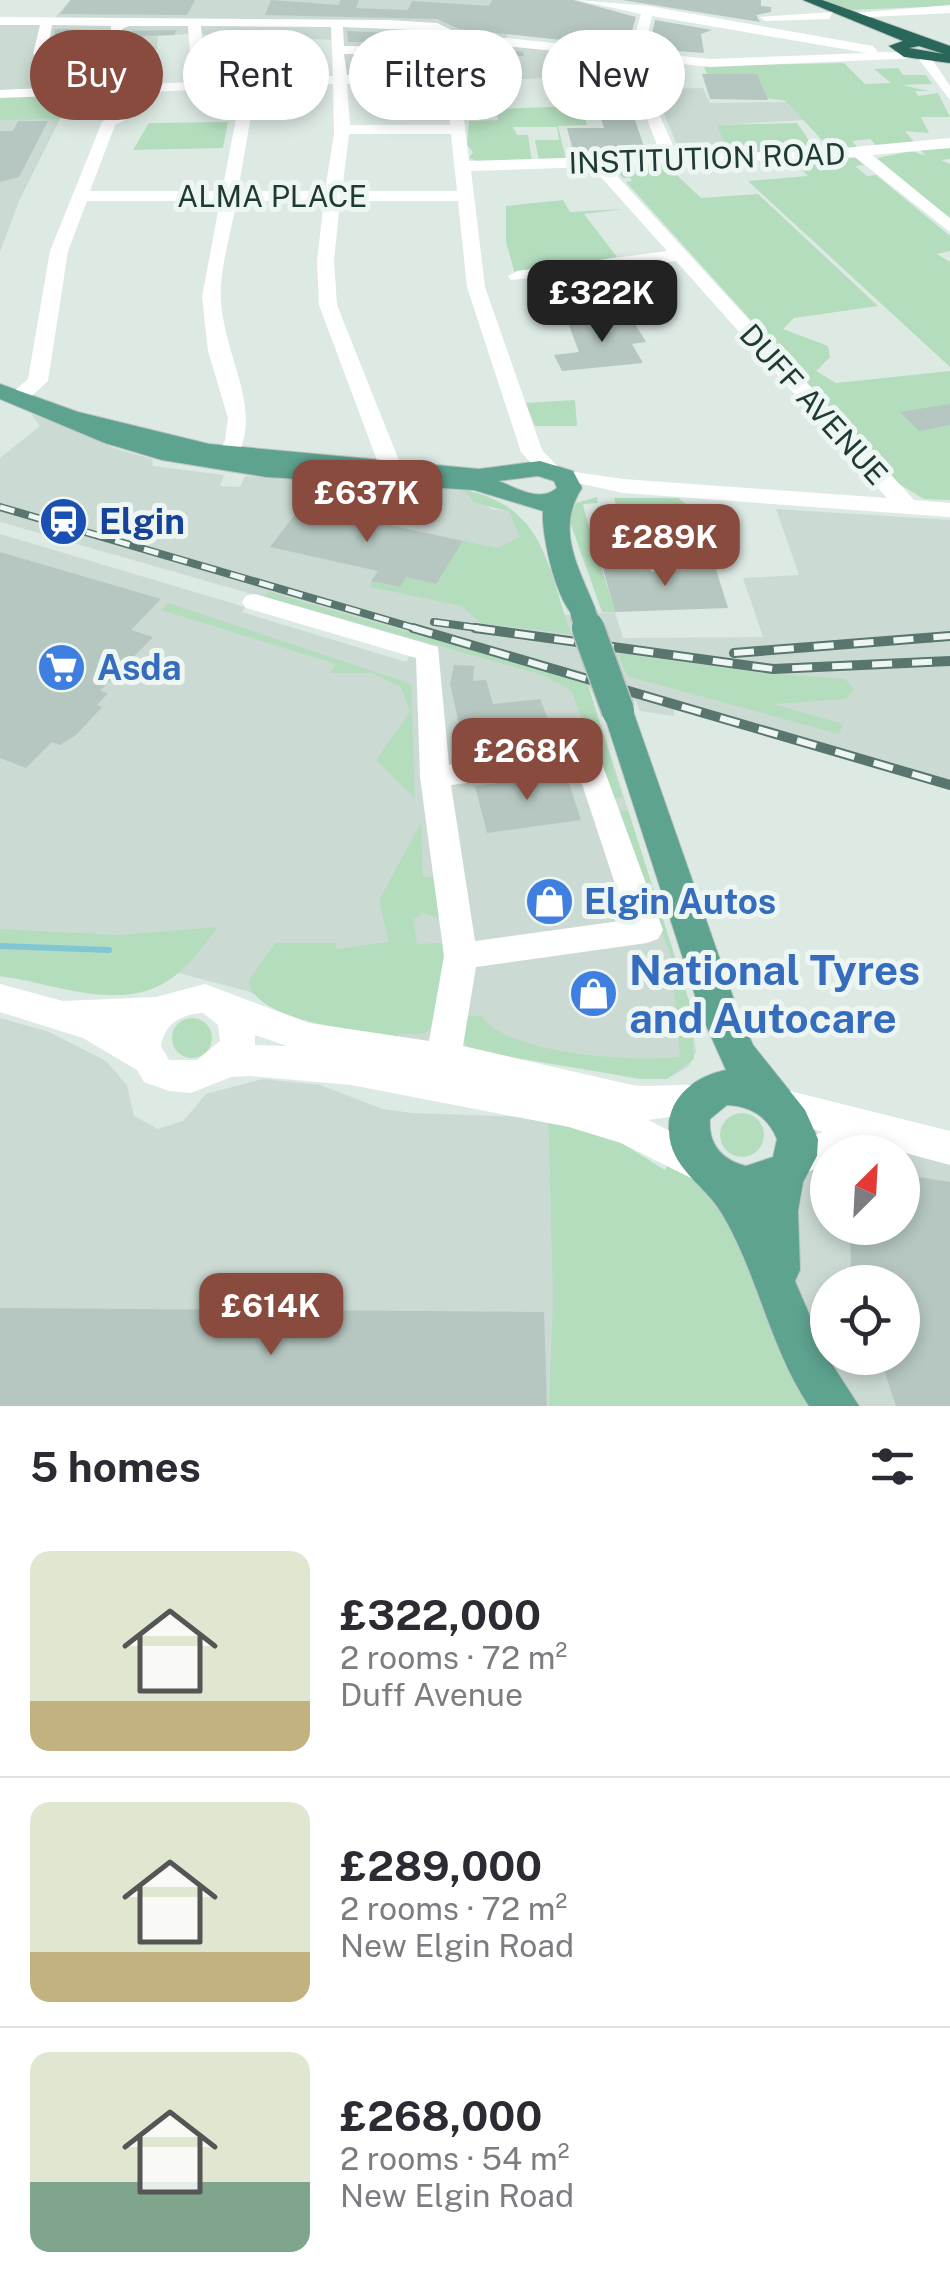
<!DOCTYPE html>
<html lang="en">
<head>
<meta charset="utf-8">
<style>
	:root { --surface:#fff; --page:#f7f7f7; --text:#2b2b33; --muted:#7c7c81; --line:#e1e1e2; --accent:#884b3e }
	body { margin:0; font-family:"Public Sans",sans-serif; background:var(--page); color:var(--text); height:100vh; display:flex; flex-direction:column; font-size:38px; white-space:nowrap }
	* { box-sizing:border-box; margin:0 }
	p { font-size:32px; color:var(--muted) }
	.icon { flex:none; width:55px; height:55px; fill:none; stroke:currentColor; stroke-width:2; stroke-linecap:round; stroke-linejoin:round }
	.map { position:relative; height:1406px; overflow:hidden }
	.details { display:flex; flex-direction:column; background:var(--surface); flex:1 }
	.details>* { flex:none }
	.banner { position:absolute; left:30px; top:30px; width:890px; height:90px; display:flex; gap:20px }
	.needle { width:65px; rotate:24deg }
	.controls { position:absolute; left:810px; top:1135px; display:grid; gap:20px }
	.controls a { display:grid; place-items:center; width:110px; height:110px; border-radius:50%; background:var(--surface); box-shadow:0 5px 15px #0003; font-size:50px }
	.price { position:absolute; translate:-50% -85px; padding:0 22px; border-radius:20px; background:var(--accent); color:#fff; font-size:32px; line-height:65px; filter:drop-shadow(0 2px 5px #0008) }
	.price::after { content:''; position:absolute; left:50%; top:60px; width:30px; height:22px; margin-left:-15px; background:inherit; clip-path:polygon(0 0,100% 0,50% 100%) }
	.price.active { background:#222; color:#fff }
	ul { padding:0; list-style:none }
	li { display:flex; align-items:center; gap:30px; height:250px; padding:0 30px }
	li+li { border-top:2px solid var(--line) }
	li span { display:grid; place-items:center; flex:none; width:280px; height:200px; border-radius:20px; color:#555 }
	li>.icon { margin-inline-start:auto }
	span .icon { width:120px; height:120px; fill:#fffc; stroke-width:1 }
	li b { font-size:42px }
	h2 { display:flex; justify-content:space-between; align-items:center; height:120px; padding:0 30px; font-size:42px }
	.pill { padding:0 35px; border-radius:45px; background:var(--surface); box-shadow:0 5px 15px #0003; font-size:35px; line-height:90px }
	.pill.active { background:var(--accent); color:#fff }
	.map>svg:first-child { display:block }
	.built { fill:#cbdad3; fill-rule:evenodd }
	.green { fill:#b4ddbe }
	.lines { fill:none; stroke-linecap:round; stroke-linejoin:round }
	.stream { stroke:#80c7d3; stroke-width:6 }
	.building { fill:#b5c7c0 }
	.major-casing { stroke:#bcc4c2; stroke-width:2 }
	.highway-casing { stroke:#bcc4c2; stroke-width:2 }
	.minor { fill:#fff; fill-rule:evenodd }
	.major { fill:#5ea290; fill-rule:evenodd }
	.highway { fill:#286759; fill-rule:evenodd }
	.rail-far1-casing { stroke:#58766d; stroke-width:8 }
	.rail-casing { stroke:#58766d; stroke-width:10 }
	.rail-far1 { stroke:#edf6f2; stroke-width:5; stroke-dasharray:15; stroke-linecap:butt }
	.rail { stroke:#edf6f2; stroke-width:6; stroke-dasharray:20; stroke-linecap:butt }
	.major-bridge-far1-casing { stroke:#bcc4c2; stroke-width:28; stroke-linecap:butt }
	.major-bridge-casing { stroke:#bcc4c2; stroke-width:35; stroke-linecap:butt }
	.major-bridge-far1 { stroke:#5ea290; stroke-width:25 }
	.major-bridge { stroke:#5ea290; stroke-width:32 }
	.labels { text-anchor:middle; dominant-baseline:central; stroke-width:10; stroke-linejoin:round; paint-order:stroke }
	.far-street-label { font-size:30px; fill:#1e3a32; stroke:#edf6f2 }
	.transit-label { font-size:35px; font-weight:bold; fill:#164399; stroke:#edf6f2; text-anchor:start }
	.shop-label { font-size:35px; font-weight:bold; fill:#366cbe; stroke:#edf6f2; text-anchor:start }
	.near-shop-label { font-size:42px; font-weight:bold; fill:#366cbe; stroke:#edf6f2; text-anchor:start }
</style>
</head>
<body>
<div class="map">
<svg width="950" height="1406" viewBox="0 0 950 1406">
	<rect width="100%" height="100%" fill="#ddeae4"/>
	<g class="built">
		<polygon points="70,0 565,0 504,32 508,36 502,40 574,50 570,56 583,57 585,72 579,72 581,77 525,79 340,77 337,40 187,34 158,36 157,50 152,51 159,53 160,68 117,71 116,85 0,90 0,21 53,20"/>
		<polygon points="703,88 710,103 786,102 779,91 892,115 718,125 725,142 676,143 654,89"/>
		<polygon points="0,94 62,115 19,201 0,252"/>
		<polygon points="31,414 94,435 113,448 152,459 153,466 224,475 220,486 240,487 245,476 464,490 492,509 510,512 565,615 615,612 623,638 763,637 743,578 799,575 776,509 950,520 950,790 674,708 674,716 640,711 636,701 589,688 690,1004 696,1052 689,1066 667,1079 641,1079 300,1019 250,992 179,973 113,995 0,976 0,534 245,607 242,612 406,662 419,642 0,522 0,458 40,426"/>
		<polygon points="0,1018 49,1032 106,1061 127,1085 134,1116 158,1129 183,1121 206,1094 263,1079 320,1085 383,1109 412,1113 548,1118 557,1406 0,1406"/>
		<path d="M950 1148V1406H836L760 1185 796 1151ZM828 1152H902V1228H828ZM828 1282H902V1358H828Z"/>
	</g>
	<g class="green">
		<polygon points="820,0 950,0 950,6 849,10"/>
		<polygon points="580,60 615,61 622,79 611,79 620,89 608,92 621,95 621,106 595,106 578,72 585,71"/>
		<polygon points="844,63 865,84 891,83 874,69 898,68 903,75 926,75 932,84 902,85 929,91 915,91 918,96 938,93 950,117 921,117 929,133 905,131 915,143 878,147 870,139 852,141 859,149 832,151 786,101 759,97 757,74 707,74 704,66"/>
		<polygon points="73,92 61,119 0,120 0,96"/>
		<polygon points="582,106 587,125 558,126 566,160 539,161 535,140 559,140 557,127 513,127 517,135 528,135 532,161 482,163 469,158 473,152 467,145 469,121 498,120 497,109"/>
		<polygon points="228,122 223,148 133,150 149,123"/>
		<polygon points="797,123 816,151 732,156 722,148 725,156 681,157 678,147 684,155 695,155 693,150 702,147 696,144 724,142 717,125"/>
		<polygon points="950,146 950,159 941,160 950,164 950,219 877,158 912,151 926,156 920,150"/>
		<polygon points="856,158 864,165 855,166 867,176 876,175 950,236 950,251 937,254 950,262 950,367 748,181 808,176 792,160"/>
		<polygon points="665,164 701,198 758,194 878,306 794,318 783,329 828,346 830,357 816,371 836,383 950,371 950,500 924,499 899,484 626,182 632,181 630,178 623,178 611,165"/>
		<polygon points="563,200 570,212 624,209 584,214 617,257 515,274 506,242 506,206"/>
		<polygon points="575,400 577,426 535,426 526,403"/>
		<path d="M464 490C545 506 547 566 571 634L480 623 462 606 371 587V581L399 587 406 577 436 584 463 541 497 548 520 537 509 512 474 502Z"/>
		<path d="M597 497 598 503 583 504C592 544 605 574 615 612H602L569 519 576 503Z"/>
		<polygon points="614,498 678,498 695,511 682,512 688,535 703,535 692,549 641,551 630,505 616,505"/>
		<polygon points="268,592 587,683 623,797 612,799 571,690 543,675 264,597"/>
		<polygon points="168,603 411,684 415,799 376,760 410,712 401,687 372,673 330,673 336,664 161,610"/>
		<polygon points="618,653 761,673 845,679 854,689 846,699 773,704 843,724 839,734 627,676"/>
		<path d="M628 810 690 1004 694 1059 667 1079H641L470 1050 463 1040 465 1016H481C509 1055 635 1062 680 1057L671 956 617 812Z"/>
		<path d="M421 823 423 877H434L441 919 423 913 413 920 417 944 443 943 444 965 431 1028 424 1034H398V1038C365 1032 250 1021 249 980L275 943H336V949L389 942 379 900Z"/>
		<path d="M218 927C205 943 192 962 176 975 126 1016 54 983 0 976V929L118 935Z"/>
		<circle cx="192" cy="1038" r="20"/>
		<circle cx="742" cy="1135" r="22"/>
		<polygon points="548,1118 615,1139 665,1170 687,1129 834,1406 549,1406 553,1297"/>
	</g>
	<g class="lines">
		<polyline class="stream" points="0,946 109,950"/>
	</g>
	<g class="building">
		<polygon points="71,0 195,0 187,15 60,14"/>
		<polygon points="271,0 339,5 340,0 359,0 356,8 408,10 412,1 489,6 492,0 573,0 636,17 627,47 459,29 437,19 265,15"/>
		<polygon points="622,0 761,0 761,6 771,7 771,12 756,15 760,22"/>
		<polygon points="655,20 712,30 701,34 704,53 649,49"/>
		<polygon points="55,29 107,30 107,54 100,54 101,62 80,63 83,52 56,54 51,51"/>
		<polygon points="177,30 174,35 143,36 143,51 127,52 126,31"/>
		<polygon points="347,31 433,35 442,40 440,43 348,42"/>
		<polygon points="460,45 523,52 524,56 511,56 513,63 481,64 480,59 460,59"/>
		<polygon points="702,74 757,74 768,100 710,99"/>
		<polygon points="597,106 630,106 646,152 574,154 567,128 604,128"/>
		<polygon points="18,121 48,121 19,177 0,182 0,131 13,131"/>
		<polygon points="584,318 586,323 632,319 646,342 632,344 643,363 562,371 554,355 579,352 567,320"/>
		<polygon points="950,404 950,425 919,431 900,412"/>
		<polygon points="306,500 352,510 348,516 463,541 436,584 406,577 400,587 371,581 378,571 270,547"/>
		<polygon points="0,552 161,599 131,630 153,637 100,691 108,693 97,705 102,707 76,735 60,745 52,742 26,768 0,758"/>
		<polygon points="715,566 728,608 615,612 603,568 650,567 651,572"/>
		<polygon points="454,665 474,666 473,681 486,680 493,704 540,699 559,747 467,759 450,684"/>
		<polygon points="566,774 581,820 487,833 475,786"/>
		<polygon points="911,1176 950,1182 950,1406 896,1406 880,1358 902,1358 902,1282 855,1282 851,1270 850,1228 902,1228 902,1190 912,1192"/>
		<polygon points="0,1308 544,1312 547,1406 0,1406"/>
	</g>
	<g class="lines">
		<defs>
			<g id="major">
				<path d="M0 384 78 412 209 444 479 469 540 461 573 471 582 488C554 531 580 569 597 613L583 622C558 615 541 535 543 511L474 490 266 477 162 460 105 443 0 399ZM538 476 554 481 557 488C539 503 518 488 498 481Z"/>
				<path d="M618 701 629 704 633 711 739 1014 753 1045 805 1110 818 1139 817 1156 803 1182 798 1211 800 1270 795 1281 828 1358 859 1406H809C769 1346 758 1273 721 1212 704 1184 670 1168 669 1131 667 1097 696 1076 726 1070L701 1014 603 711 607 704ZM727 1105C751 1106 768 1117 777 1139L773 1157 746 1166C722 1160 708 1144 710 1119Z"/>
			</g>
			<path id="highway" d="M803 0H822L950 46V63L904 57 889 46 903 41ZM919 46 944 54 909 48Z"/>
		</defs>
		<use href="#major" class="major-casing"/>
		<use href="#highway" class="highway-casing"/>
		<g class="minor">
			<path d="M577 0 649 6 873 46 878 52 928 53 950 86V100L918 58 710 67 644 60 655 104 677 155 822 150 950 138V148L872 155 950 218V232L855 157 608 166 914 500 950 503V517L623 493 542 475 521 452 467 287 458 201H340L334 261 337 305 400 463 397 481 389 483 378 476V463L319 305 317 261 324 201H237C231 232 219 270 221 301 225 362 267 413 232 466H216L213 461 225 441 228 418 208 351 202 297 220 201H87L68 251 48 381 25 402H11V394L28 379 50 251 102 122 127 108 132 93 0 98V90L110 85 111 26 52 25 47 54 40 58 33 54 40 25H0V17L389 20 437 23 458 33 630 51 641 14ZM652 16 867 53 710 59 644 52ZM129 26H188L192 82 124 85 122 29ZM201 26 331 27 333 76 206 81ZM343 27 434 31 447 38 442 47 344 46ZM458 41 631 59 641 104 661 155 469 161 455 45ZM344 54 443 55 444 71 347 75ZM445 80 450 125H350L347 84ZM333 84 334 133 325 191H238L256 87ZM242 88 222 191H90L115 125 139 113 147 92ZM349 134H451L457 191H342ZM592 167 667 251 517 271 508 276 511 280 676 261 887 498 623 479 561 470 542 450 485 287 471 171Z"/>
			<polygon points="950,5 950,13 849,18 843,14"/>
			<polygon points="833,12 829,19 765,21 759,17"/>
			<path d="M255 594 438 647 449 765 587 747 597 750 663 930 658 939 647 943 476 967 463 1046 632 1085C658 1089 687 1080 711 1089L716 1100 711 1111 648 1120 716 1154 722 1166 716 1178 703 1184 621 1143 569 1127 351 1085 250 1076 231 1077 191 1093 169 1091 144 1082 137 1070 83 1038 0 1012V984L63 1001 156 997 205 984 309 1023 429 1041 444 956 420 777 416 658 246 608 242 602 246 596ZM577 769 627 920 475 941 451 785ZM203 1013 218 1025 220 1041 197 1060H169L161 1046C164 1024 181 1014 203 1013ZM255 1035 287 1046 255 1045Z"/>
			<polygon points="778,1088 950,1131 950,1165 902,1152 828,1152 828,1165 794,1176 781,1171 775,1159 781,1147 823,1132 765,1116 760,1104 765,1092"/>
		</g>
		<use href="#major" class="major"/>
		<use href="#highway" class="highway"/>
		<defs>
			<g id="rail-far1">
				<polyline points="0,507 421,630"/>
				<polyline points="434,622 493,630"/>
			</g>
			<g id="rail">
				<polyline points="413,628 950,785"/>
				<polyline points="475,628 773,669 950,661"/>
				<polyline points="734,653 950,636"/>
			</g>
		</defs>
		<use href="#rail-far1" class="rail-far1-casing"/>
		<use href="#rail" class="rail-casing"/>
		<use href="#rail-far1" class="rail-far1"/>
		<use href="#rail" class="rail"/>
		<defs>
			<polyline id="major-bridge-far1" points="583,613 589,630"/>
			<polyline id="major-bridge" points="588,628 618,711"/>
		</defs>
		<use href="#major-bridge-far1" class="major-bridge-far1-casing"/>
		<use href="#major-bridge" class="major-bridge-casing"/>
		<use href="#major-bridge-far1" class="major-bridge-far1"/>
		<use href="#major-bridge" class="major-bridge"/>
	</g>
	<defs>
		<symbol id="station-disc" viewBox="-11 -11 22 22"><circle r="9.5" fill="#1a4fb4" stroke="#edf6f2"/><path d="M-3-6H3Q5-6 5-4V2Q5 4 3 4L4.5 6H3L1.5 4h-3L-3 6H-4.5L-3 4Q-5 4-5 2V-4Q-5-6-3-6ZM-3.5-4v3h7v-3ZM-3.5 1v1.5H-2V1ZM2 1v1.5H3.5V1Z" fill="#fff"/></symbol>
		<symbol id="supermarket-disc" viewBox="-11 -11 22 22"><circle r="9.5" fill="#3f7fe0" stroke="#edf6f2"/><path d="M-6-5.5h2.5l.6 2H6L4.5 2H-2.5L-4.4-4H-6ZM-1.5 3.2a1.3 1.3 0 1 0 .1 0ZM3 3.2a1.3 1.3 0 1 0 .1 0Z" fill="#fff"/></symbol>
		<symbol id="shop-disc" viewBox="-11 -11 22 22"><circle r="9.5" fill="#3f7fe0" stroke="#edf6f2"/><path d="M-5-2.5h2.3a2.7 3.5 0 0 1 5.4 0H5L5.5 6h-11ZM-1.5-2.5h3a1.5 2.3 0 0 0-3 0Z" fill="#fff"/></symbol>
	</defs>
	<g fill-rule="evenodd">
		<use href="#station-disc" x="36" y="494" width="55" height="55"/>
		<use href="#supermarket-disc" x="34" y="640" width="55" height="55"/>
		<use href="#shop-disc" x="522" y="874" width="55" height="55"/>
		<use href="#shop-disc" x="566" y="966" width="55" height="55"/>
	</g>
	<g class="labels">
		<g class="far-street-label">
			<text transform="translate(707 158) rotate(-2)">INSTITUTION ROAD</text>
			<text x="272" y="196">ALMA PLACE</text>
			<text transform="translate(814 404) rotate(48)">DUFF AVENUE</text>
		</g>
		<g class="transit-label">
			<text x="99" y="521">Elgin</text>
		</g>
		<g class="shop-label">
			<text x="97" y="667">Asda</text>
			<text x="584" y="901">Elgin Autos</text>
		</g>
		<g class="near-shop-label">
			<text x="629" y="969">National Tyres<tspan x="629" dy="48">and Autocare</tspan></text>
		</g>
	</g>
</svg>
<div class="controls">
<a><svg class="needle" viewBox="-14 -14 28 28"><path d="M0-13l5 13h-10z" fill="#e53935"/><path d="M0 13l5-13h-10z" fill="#7c7c81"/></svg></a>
<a><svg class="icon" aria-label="locate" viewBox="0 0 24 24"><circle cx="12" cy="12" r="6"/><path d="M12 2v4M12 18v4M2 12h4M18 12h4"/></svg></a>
</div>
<b class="price active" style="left:602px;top:345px">£322K</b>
<b class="price" style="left:367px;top:545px">£637K</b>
<b class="price" style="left:665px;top:589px">£289K</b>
<b class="price" style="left:527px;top:803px">£268K</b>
<b class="price" style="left:271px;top:1358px">£614K</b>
<div class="banner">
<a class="pill active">Buy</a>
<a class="pill">Rent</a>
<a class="pill">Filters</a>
<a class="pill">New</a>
</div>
</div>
<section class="details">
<h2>5 homes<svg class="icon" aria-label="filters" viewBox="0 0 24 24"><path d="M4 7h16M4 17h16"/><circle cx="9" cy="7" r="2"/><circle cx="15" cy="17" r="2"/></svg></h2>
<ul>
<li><span style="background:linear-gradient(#dfe7d0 75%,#c2b280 0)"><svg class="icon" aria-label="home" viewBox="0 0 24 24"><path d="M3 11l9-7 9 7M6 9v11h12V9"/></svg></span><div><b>£322,000</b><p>2 rooms · 72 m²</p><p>Duff Avenue</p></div></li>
<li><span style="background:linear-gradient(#dfe7d0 75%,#c2b280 0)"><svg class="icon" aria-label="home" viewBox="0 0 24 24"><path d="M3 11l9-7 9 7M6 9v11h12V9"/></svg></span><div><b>£289,000</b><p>2 rooms · 72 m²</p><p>New Elgin Road</p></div></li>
<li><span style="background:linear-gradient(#dfe7d0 65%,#7fa58c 0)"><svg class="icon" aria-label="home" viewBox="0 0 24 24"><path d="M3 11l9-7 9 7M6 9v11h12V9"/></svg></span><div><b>£268,000</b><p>2 rooms · 54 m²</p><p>New Elgin Road</p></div></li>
</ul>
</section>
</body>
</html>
